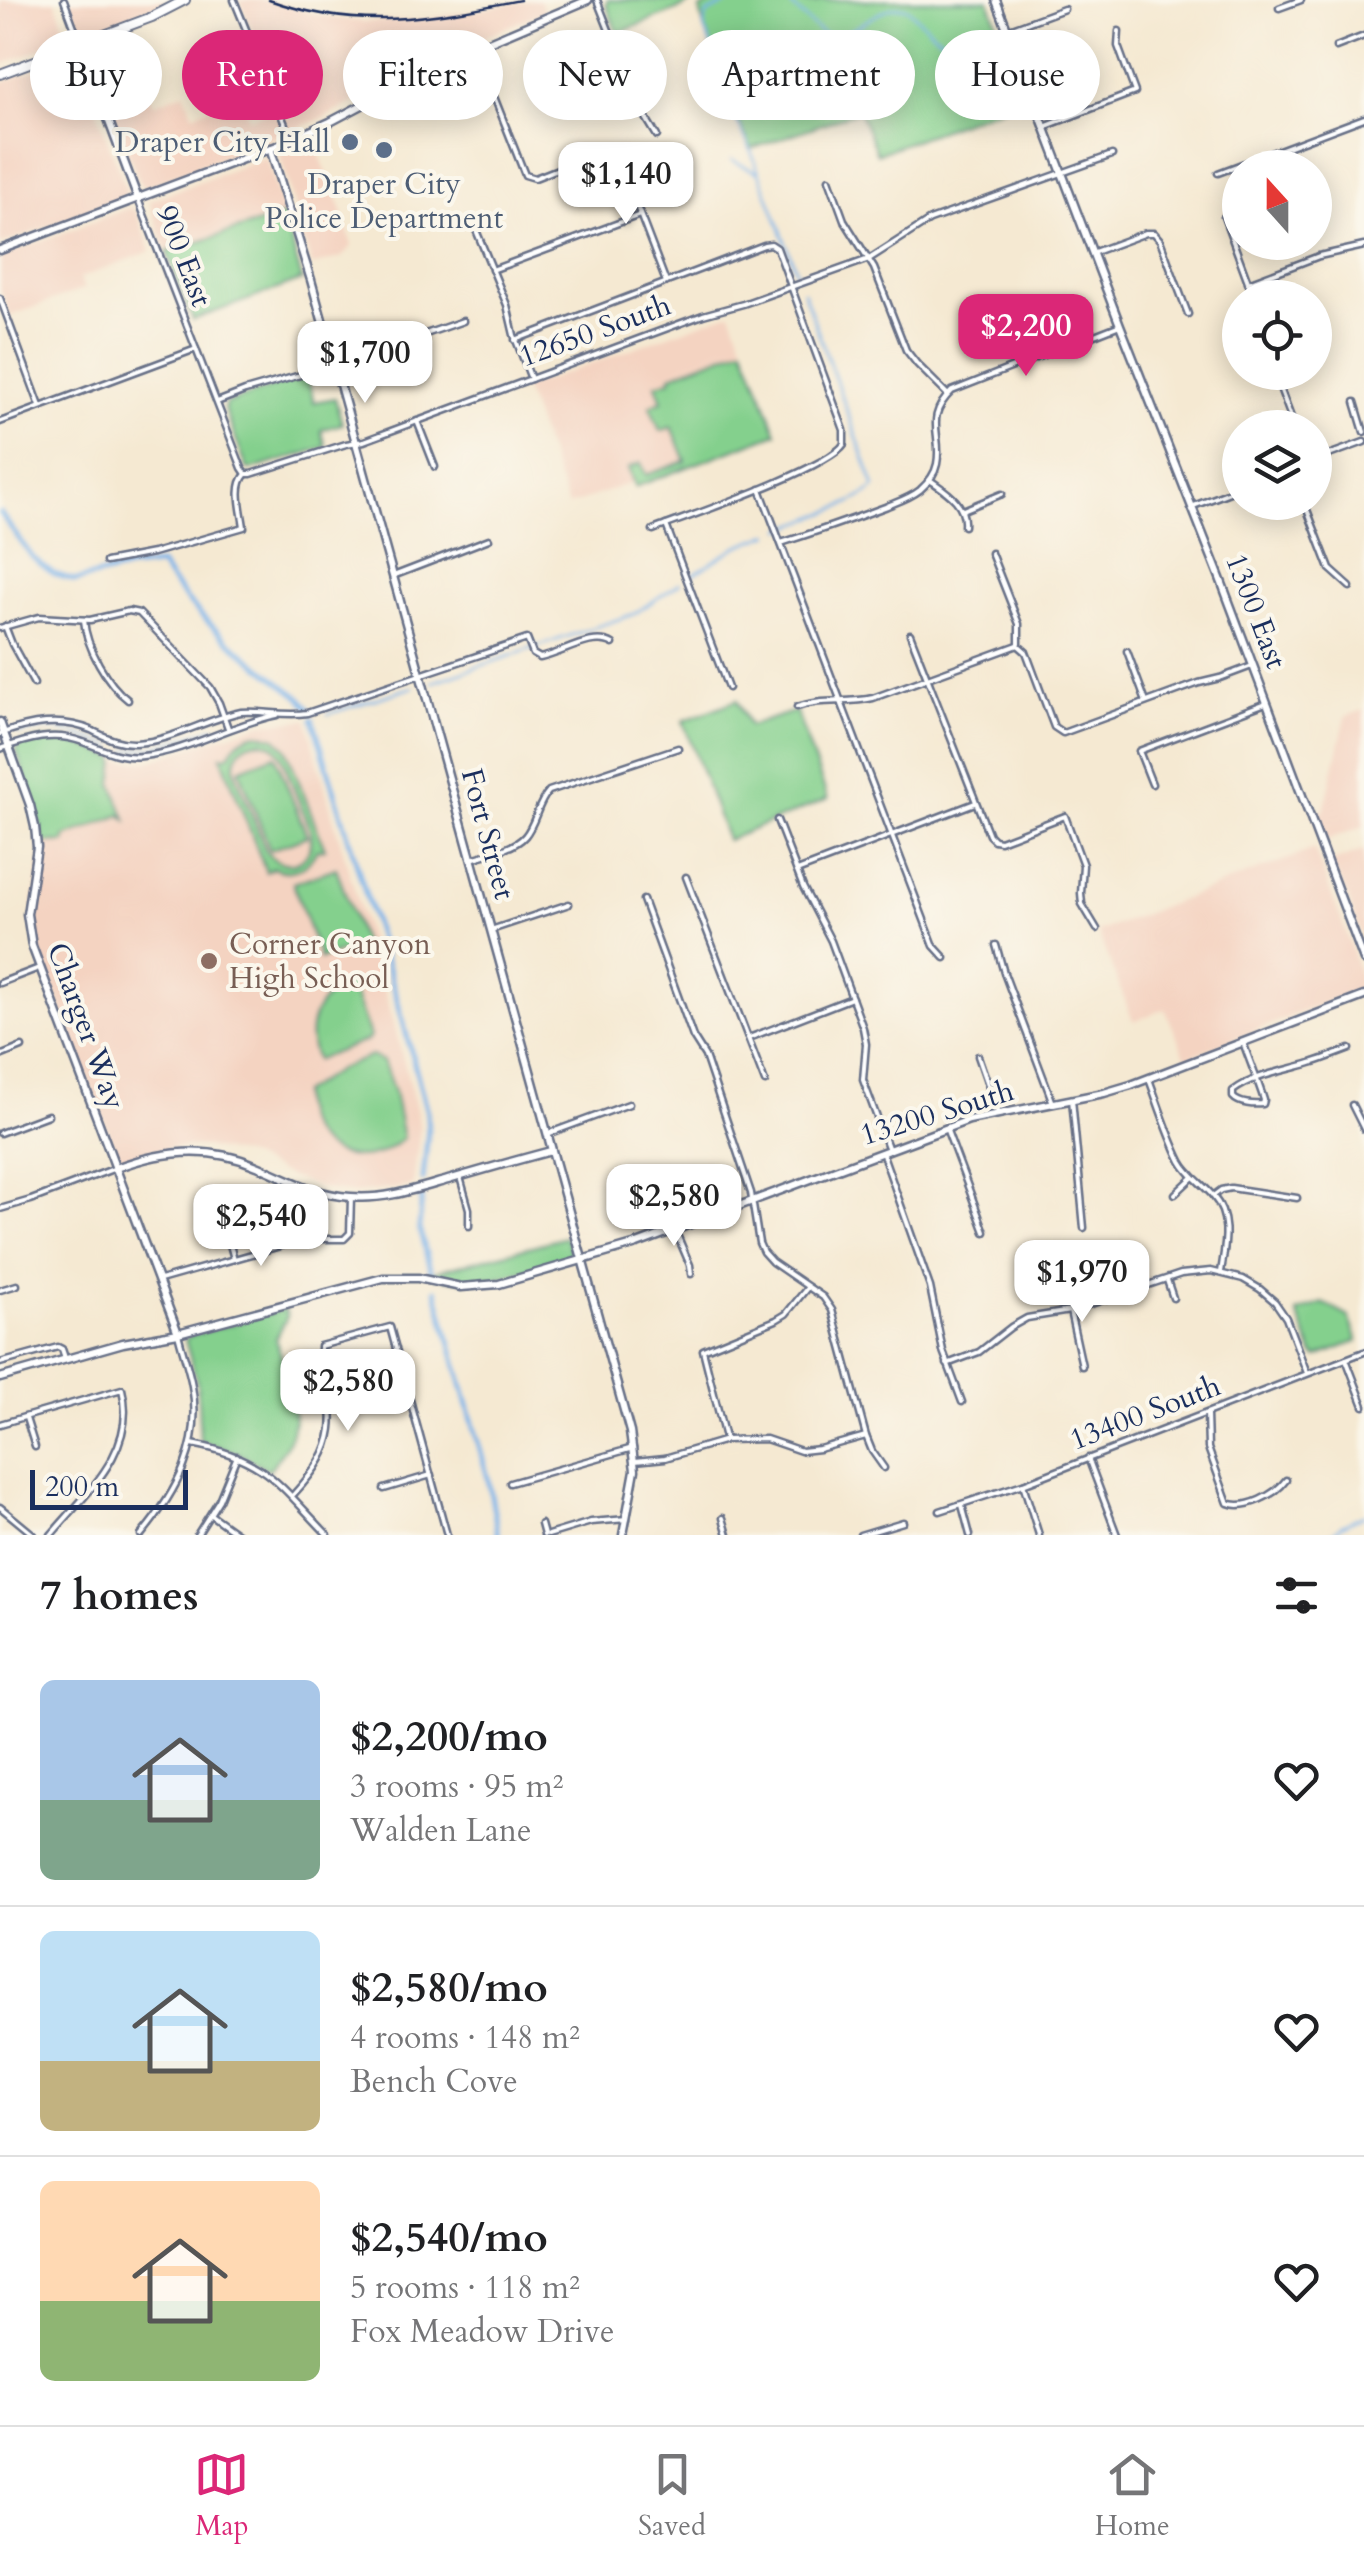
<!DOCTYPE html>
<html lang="en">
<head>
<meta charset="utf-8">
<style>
	:root { --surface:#fff; --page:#f6f6f6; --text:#202124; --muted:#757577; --line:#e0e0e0; --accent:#db2777 }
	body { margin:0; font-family:Cardo,serif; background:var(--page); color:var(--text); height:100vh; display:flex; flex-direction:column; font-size:38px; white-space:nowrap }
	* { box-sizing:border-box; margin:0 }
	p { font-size:32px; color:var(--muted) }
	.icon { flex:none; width:55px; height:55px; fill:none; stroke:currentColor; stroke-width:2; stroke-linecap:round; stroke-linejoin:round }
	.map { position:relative; height:1535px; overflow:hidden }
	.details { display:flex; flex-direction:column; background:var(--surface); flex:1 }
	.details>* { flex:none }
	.hud { position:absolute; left:30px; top:30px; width:1305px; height:90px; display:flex; gap:20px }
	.needle { width:65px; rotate:339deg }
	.controls { position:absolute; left:1222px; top:150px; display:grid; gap:20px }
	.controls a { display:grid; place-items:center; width:110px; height:110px; border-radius:50%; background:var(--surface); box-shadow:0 5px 25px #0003; font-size:50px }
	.scale { position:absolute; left:30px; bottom:25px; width:158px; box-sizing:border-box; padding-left:10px; border:5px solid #1b2f5e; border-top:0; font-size:28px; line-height:35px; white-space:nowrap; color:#1b2f5e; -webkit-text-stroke:8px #fbf7ec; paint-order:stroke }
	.price { position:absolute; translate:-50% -85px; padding:0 22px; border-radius:20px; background:#fff; color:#222; font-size:32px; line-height:65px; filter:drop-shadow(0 2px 5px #0008) }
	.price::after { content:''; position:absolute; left:50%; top:60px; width:30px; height:22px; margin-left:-15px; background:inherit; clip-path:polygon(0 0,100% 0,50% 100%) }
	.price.active { background:var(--accent); color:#fff }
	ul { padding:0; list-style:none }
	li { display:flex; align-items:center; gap:30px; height:250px; padding:0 40px }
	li+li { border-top:2px solid var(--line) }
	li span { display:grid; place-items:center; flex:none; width:280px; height:200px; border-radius:15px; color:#555 }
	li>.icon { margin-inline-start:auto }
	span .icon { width:120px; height:120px; fill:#fffc; stroke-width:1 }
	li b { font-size:42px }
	h2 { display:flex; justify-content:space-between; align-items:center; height:120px; padding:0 40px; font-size:42px }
	.chip { padding:0 35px; border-radius:45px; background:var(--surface); box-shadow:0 5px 25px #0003; font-size:35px; line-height:90px }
	.chip.active { background:var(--accent); color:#fff }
	.tabs { display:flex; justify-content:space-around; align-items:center; height:140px; border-top:2px solid var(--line); background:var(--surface); font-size:28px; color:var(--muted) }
	.tabs a { display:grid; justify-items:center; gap:5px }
	.tabs .active { color:var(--accent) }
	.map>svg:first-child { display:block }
	.built { fill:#f4d3c1 }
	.green { fill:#84d08d; stroke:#508076; stroke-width:2.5; fill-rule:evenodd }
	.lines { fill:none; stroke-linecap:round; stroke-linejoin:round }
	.stream { stroke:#78b2e9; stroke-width:2.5 }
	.canal { stroke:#78b2e9; stroke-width:5 }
	.street-casing { stroke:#677087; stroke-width:9 }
	.secondary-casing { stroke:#677087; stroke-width:11 }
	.primary-casing { stroke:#677087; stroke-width:12 }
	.street { stroke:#fff; stroke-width:4 }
	.secondary { stroke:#fff; stroke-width:6 }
	.primary { stroke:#fff; stroke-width:8 }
	.tram { stroke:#1b2f5e; stroke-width:2.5 }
	.service-dot { fill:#5c6f8a; stroke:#fbf7ec; stroke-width:4 }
	.education-dot { fill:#8d6e63; stroke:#fbf7ec; stroke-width:4 }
	.labels { text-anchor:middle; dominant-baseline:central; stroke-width:8; stroke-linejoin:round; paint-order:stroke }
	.service-label { font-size:30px; fill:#4e5e75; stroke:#fbf7ec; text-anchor:end }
	.street-label { font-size:30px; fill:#1b2f5e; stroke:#fbf7ec }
	.education-label { font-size:30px; fill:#785e54; stroke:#fbf7ec; text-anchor:start }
</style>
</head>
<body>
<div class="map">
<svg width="1364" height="1535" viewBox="0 0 1364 1535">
	<rect width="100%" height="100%" fill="#fbf7ec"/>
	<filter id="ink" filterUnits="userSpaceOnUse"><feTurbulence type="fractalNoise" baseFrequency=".01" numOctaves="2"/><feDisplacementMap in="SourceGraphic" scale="20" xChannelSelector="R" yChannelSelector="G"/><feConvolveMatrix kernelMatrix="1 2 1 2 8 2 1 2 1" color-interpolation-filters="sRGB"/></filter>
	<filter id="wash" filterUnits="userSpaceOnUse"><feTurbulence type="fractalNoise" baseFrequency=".0048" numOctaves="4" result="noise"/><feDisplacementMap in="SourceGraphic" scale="40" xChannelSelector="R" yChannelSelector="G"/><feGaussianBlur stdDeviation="2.25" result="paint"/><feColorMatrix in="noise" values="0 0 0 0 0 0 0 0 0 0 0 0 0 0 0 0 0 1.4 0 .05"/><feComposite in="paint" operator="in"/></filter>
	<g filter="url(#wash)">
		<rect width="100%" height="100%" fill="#f5e9d2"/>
		<g class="built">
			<polygon points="0,0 55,0 66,30 71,32 72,37 0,65"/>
			<polygon points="70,0 167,0 87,33 81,30"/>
			<polygon points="240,0 266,0 319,16 363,22 421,20 532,0 540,0 544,11 458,49 323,118 145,187 141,185 114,119 92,53 93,50 123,37 141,83 145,87 154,104 184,92 193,114 239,96 249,119 282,106"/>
			<polygon points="70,57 75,57 78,61 127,192 123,198 0,245 0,83"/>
			<polygon points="312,136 341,208 352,246 342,257 312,266 279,152"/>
			<polygon points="266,157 284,215 167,252 149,201"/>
			<polygon points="129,208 136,211 151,251 80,278 84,289 10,316 0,288 0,257"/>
			<polygon points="731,312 777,433 635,487 632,482 568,506 523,386 545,381"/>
			<polygon points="1364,710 1364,826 1324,841 1313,814 1324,811 1346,716"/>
			<polygon points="307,720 333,817 392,1017 416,1108 420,1128 413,1185 400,1188 355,1193 325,1189 293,1178 244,1155 205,1147 173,1147 123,1160 118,1158 36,942 33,902 44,843 64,842 64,837 121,815 126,819 113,784 116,761 146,762 264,723"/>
			<polygon points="1314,849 1347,935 1361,981 1359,989 1186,1058 1165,1009 1133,1021 1098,932"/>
			<polygon points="1364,850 1364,943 1347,895 1331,863"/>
		</g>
		<g class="green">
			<polygon points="608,0 694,0 682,8 621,32 616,30 606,4"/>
			<polygon points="715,0 800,0 807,3 817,3 817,0 989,0 1025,98 877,154 859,111 751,149 732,106 724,95 720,64 705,31 700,10"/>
			<polygon points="284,215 302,280 193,320 167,252"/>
			<polygon points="744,347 777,433 635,487 628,468 641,463 646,475 686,461 672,427 660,431 650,406 662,401 656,384 671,380 671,375"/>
			<polygon points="307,376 314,402 335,398 342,424 321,430 326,447 251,470 247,468 224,408 226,403"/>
			<polygon points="737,700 749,726 796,711 828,799 727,840 683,721"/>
			<path d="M258 733 276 738 286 748 325 849 317 850C308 868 292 876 273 868L266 872 221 756 229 755C235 742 244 735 258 733ZM262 741 273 745 281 755 311 833C314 862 287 874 267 853L235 772C233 753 243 741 262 741Z"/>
			<polygon points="43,739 66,740 114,757 116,761 113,784 126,819 121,815 65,837 65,842 44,843 36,809 16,750 22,743"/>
			<polygon points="275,755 307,836 270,850 239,769"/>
			<polygon points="336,868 363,944 320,959 293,883"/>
			<path d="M350 983 370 1036 368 1040 316 1060C302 1027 316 996 350 983Z"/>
			<path d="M371 1056 383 1061 394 1092 403 1138C361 1178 298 1151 301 1093L341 1068Z"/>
			<path d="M566 1237 571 1252 567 1258C520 1272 484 1288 434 1276L433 1272Z"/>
			<polygon points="1323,1303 1349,1317 1358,1341 1317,1357 1313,1354 1297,1313"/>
			<path d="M285 1309 287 1317 276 1338C283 1367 301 1405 291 1435 286 1448 277 1459 269 1470L236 1452 200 1441 197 1383 185 1340 189 1336Z"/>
		</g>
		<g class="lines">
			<g class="stream">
				<polyline points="735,0 707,14 704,24 705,31 720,65 724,95 749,146 798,276"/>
				<path d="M786 0C795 8 816 32 827 35 855 40 881 0 906 8 912 11 918 19 923 23 942 42 964 58 991 48"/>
				<polyline points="731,160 757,172"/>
				<path d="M783 529C807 519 859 504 875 487L803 291"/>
				<polyline points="692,575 736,547 770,534"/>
				<polyline points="433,682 634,614 680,583"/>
				<polyline points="328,714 413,687"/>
				<path d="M19 734C64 722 73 736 114 747"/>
				<polyline points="128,750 155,747 215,727"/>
				<polyline points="1331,1535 1340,1526 1364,1515"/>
			</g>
			<g class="canal">
				<path d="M0 513 33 558 54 574 76 581 129 568 160 565C198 622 247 657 301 698L309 708"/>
				<polyline points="313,719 396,995 427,1112 428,1130 423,1180"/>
				<polyline points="422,1196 419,1228 431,1272"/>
				<polyline points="436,1290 488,1478 498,1535"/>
			</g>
		</g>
	</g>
	<g filter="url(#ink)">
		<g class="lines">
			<defs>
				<g id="street">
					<polyline points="64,0 80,43"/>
					<polyline points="234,0 291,139"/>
					<polyline points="597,0 640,108 657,136"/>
					<polyline points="1279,8 1301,0"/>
					<polyline points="1007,30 1064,9"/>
					<polyline points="1336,47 1364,36"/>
					<polyline points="476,51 525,175 535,178 606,150 617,154 666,282"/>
					<polyline points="1044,127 1135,92 1118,46 1119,31"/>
					<polyline points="1218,173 1364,118"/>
					<polyline points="829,179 844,220 874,268 906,350 917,364 947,394"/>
					<polyline points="138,199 242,468 246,474"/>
					<polyline points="1224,217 1254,298"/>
					<polyline points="476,230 507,305 514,335 531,379"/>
					<polyline points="1092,253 1146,233 1154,233 1160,240 1188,314"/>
					<polyline points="492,270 640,215"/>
					<polyline points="1248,283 1319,256 1364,246"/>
					<polyline points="0,298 40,406"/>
					<polyline points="1315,327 1317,326"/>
					<path d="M515 340 764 245 771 244 777 248 844 430V444C829 468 687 517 653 530"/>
					<polyline points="1274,372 1295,428"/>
					<polyline points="217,402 245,391 342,363 463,321"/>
					<polyline points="1355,402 1364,432"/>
					<polyline points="417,421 435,467"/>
					<polyline points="0,422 196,349"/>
					<polyline points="1315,460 1364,442"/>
					<polyline points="246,474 251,474 346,444 364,441 703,315 743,304 869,259 930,220 1112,155"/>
					<path d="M930 480C947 492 966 503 964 526"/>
					<polyline points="760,489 934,946 945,958"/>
					<polyline points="1304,502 1330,569 1350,587"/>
					<polyline points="1191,507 1240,488"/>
					<polyline points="963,510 1002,494"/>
					<polyline points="666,525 728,688"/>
					<path d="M781 543C816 532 850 520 885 507 897 502 910 498 920 490 928 483 935 474 937 464 943 434 923 419 952 391L1120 325"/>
					<polyline points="991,553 1019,624 1019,643"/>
					<path d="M106 562 153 553 244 527C242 510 234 487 246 474"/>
					<polyline points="393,576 489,539"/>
					<path d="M84 620C86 647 107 684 128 700"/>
					<polyline points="5,626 12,644 34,684"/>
					<polyline points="0,628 39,617 90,620 129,611 139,613 210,687 219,703 228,728"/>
					<polyline points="910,634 989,835 994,840 1000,841 1065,816 1083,865 1081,893 1082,904 1097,929"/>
					<polyline points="1018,645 1026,652 1054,727 1063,733 1199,683 1220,678 1252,666"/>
					<polyline points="1127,651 1146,702"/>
					<path d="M797 707C822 698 847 704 873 698L1018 645"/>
					<path d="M0 734C30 723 61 717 91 730 106 737 119 744 136 743 172 741 206 719 241 712 264 710 285 717 307 713L527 639 533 654 540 658C562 654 593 632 613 644"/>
					<path d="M0 749C28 739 54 731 83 742 104 749 120 759 143 756 189 751 231 724 277 715"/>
					<polyline points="1152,784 1139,751 1266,703"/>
					<polyline points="777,820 803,887 831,941 863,1028 866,1044 863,1080 889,1150"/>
					<path d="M471 859C487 854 514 849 525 836 536 823 537 804 549 791L678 748"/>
					<polyline points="797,871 975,803"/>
					<polyline points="686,877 765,1082"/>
					<polyline points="643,900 693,1037 705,1056 751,1193 759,1243 763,1252 772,1262 823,1297 832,1310 866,1436 872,1451 884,1468"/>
					<polyline points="491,930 569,904"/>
					<polyline points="996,945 1004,973 1053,1103"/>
					<polyline points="0,983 39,968"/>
					<polyline points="749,1038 852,998"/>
					<path d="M1243 1042C1250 1062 1258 1081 1264 1100L1263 1104C1254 1105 1239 1104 1233 1097V1091C1254 1075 1285 1071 1311 1063 1324 1059 1337 1054 1350 1049"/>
					<polyline points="0,1056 22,1047"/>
					<polyline points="978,1056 998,1113"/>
					<path d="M1149 1079C1159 1106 1168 1135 1181 1161 1189 1176 1202 1183 1213 1196 1232 1218 1225 1246 1221 1272"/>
					<polyline points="1072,1099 1084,1228"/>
					<polyline points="1352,1105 1364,1129"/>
					<polyline points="946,1128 985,1232"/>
					<polyline points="0,1133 48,1115"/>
					<polyline points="547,1134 629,1104"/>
					<polyline points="882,1152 930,1287 943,1351 962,1402"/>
					<polyline points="460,1177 469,1209 469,1226"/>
					<polyline points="1175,1194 1192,1178"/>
					<polyline points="1213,1196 1221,1190 1231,1188 1297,1198"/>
					<polyline points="0,1209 31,1200 113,1169"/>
					<polyline points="675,1230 690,1265 691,1274"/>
					<polyline points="229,1241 234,1259"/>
					<polyline points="160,1280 305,1239 344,1239 350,1233 351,1197"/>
					<polyline points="1167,1280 1173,1298"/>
					<polyline points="0,1290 17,1285"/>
					<polyline points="1070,1311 1082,1366"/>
					<polyline points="1346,1359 1364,1406"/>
					<polyline points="0,1363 58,1347 62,1349 65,1358"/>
					<polyline points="947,1364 979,1352 1011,1327 1027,1318 1070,1311 1181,1274 1211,1271 1243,1279 1260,1289 1275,1302 1286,1318 1307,1373"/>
					<path d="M1207 1414 1208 1448 1228 1503C1246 1510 1275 1495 1286 1480"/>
					<polyline points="26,1418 35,1447"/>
					<path d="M0 1424 122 1389C138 1450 86 1493 51 1535"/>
					<polyline points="725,1438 703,1350 776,1320 786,1314 807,1288"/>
					<path d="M192 1444C266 1458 279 1485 328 1535"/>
					<polyline points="1088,1458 1117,1535"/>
					<polyline points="635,1461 665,1458 726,1440 766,1439 801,1451 819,1449 866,1436"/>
					<polyline points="510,1483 633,1448"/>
					<polyline points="1023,1484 1039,1535"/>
					<polyline points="384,1489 431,1475"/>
					<path d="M293 1495C341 1444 337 1419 320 1354V1346L390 1327 447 1535"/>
					<polyline points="962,1505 970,1535"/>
					<polyline points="0,1507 34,1535"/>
					<polyline points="940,1511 1023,1484 1364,1352"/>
					<polyline points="211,1515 239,1535"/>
					<polyline points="723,1518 728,1535"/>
					<polyline points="541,1524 544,1535"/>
					<path d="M141 1535C177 1492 203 1444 192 1386 189 1368 182 1351 178 1333"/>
					<polyline points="197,1535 219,1500 237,1456"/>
					<polyline points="548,1535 591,1522 627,1519"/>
					<polyline points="860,1535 903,1522"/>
				</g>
				<g id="secondary">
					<polyline points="996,0 1120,325 1220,578 1364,960"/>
					<polyline points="80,44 138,199"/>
					<polyline points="270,148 311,280 630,1432 635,1470 623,1535"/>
					<polyline points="0,250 277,146 330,122 451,58 588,0"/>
					<polyline points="0,722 30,805 35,827 37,847 27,914 32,946 178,1333"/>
					<path d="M116 1168C163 1150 210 1145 257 1166 289 1179 315 1195 351 1197 384 1200 416 1189 448 1180 482 1170 517 1160 551 1151"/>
					<polyline points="0,1378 123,1343 178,1333 383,1278 418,1278 461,1287 499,1284 637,1244 969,1120 1104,1093 1131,1085 1364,996"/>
				</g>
				<polyline id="primary" points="0,74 152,17 185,0"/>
			</defs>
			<use href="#street" class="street-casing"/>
			<use href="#secondary" class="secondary-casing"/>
			<use href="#primary" class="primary-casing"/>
			<use href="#street" class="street"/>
			<use href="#secondary" class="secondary"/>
			<use href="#primary" class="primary"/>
			<path class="tram" d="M269 0C360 32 429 18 520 0"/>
		</g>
	</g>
	<g class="service-dot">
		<circle cx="350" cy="142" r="10"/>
		<circle cx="384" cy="150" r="10"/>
	</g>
	<circle class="education-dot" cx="209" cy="961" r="10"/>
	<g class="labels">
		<g class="service-label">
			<text x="330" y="142">Draper City Hall</text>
			<text x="384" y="184" text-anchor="middle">Draper City<tspan x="384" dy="34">Police Department</tspan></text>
		</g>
		<g class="street-label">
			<text transform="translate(184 256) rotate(69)">900 East</text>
			<text transform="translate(595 331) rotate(-20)">12650 South</text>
			<text transform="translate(1256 611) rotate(69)">1300 East</text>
			<text transform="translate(488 834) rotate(75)">Fort Street</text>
			<text transform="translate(86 1026) rotate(70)">Charger Way</text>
			<text transform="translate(937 1113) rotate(-17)">13200 South</text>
			<text transform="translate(1145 1413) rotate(-21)">13400 South</text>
		</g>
		<g class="education-label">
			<text x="229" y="944">Corner Canyon<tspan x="229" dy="34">High School</tspan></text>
		</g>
	</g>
</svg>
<div class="controls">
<a><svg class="needle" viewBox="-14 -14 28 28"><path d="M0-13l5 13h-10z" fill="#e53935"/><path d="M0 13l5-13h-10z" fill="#757577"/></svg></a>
<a><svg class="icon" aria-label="locate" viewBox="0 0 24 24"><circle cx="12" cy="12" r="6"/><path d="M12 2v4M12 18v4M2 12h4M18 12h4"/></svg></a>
<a><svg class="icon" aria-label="layers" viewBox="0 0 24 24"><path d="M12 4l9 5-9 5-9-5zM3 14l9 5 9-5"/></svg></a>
</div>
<div class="scale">200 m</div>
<b class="price" style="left:626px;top:227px">$1,140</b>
<b class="price active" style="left:1026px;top:379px">$2,200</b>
<b class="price" style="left:365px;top:406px">$1,700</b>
<b class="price" style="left:674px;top:1249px">$2,580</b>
<b class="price" style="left:261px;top:1269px">$2,540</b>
<b class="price" style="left:1082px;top:1325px">$1,970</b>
<b class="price" style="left:348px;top:1434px">$2,580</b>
<div class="hud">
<a class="chip">Buy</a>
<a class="chip active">Rent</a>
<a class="chip">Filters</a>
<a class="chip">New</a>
<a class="chip">Apartment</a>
<a class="chip">House</a>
</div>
</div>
<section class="details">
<h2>7 homes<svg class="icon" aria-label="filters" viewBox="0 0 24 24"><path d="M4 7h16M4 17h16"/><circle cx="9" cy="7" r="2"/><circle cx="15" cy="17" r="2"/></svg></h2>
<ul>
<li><span style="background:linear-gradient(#a9c7e8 60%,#7fa58c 0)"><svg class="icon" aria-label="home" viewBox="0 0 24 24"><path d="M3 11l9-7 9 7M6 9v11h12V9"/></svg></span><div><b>$2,200/mo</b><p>3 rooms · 95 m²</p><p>Walden Lane</p></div><svg class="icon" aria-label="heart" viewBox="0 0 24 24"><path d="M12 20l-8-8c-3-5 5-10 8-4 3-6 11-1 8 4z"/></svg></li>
<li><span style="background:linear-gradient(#bfe0f5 65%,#c2b280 0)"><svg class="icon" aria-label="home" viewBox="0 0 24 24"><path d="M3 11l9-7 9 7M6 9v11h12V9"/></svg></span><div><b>$2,580/mo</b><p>4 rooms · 148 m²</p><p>Bench Cove</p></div><svg class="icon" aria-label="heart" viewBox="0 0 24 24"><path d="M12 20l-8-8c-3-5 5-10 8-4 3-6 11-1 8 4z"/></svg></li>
<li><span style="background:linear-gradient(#ffd9b3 60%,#8fb573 0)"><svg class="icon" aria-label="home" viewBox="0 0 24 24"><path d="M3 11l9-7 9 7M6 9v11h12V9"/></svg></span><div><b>$2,540/mo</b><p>5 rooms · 118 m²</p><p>Fox Meadow Drive</p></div><svg class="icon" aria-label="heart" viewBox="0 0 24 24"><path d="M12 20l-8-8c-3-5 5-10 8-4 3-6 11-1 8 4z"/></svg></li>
</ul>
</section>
<nav class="tabs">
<a class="active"><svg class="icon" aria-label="map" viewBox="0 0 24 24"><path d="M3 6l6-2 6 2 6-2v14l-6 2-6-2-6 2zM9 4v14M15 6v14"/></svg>Map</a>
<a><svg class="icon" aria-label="saved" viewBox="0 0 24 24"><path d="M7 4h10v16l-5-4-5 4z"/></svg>Saved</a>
<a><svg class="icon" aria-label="home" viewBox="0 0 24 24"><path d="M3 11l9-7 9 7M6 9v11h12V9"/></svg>Home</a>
</nav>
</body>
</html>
